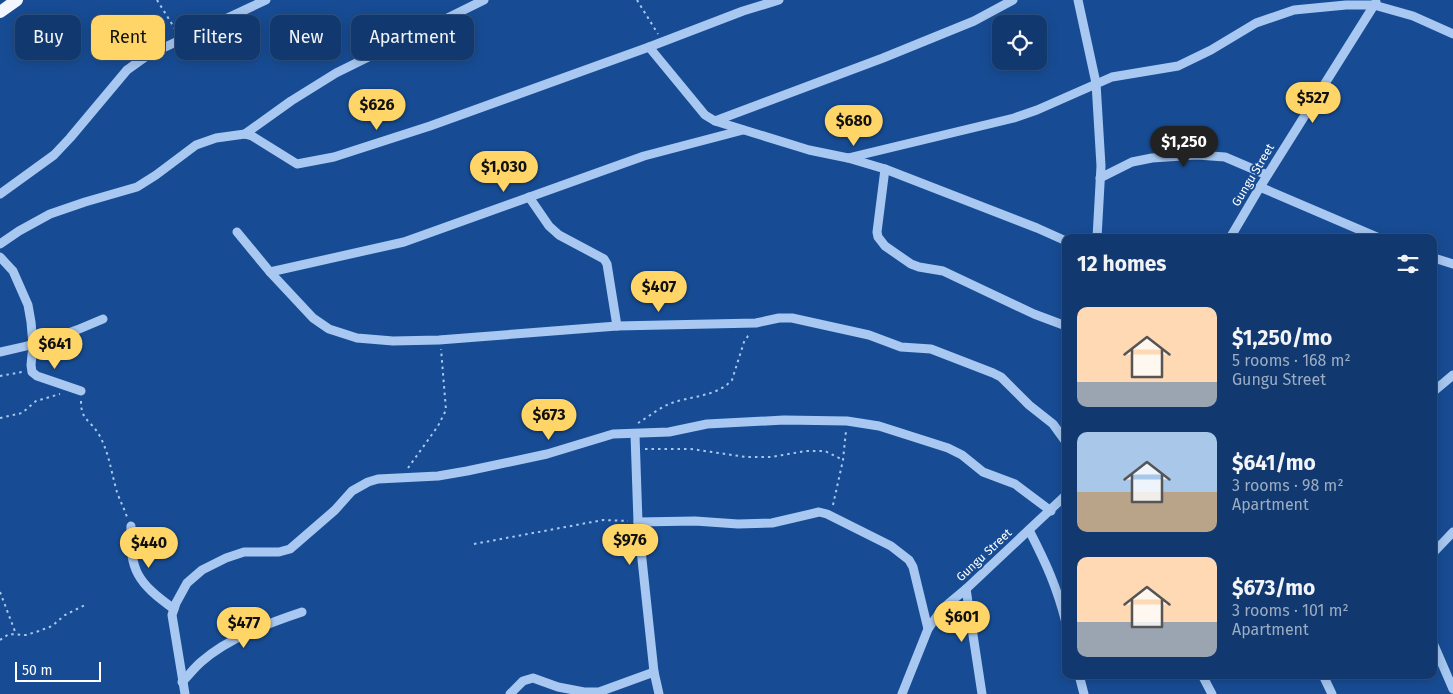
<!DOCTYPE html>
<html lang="en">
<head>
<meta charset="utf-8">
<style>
	:root { --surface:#11396f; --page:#1a4074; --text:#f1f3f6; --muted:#9cacc3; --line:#305382; --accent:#ffd567 }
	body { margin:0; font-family:"Fira Sans",sans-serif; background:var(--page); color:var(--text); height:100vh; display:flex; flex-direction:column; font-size:19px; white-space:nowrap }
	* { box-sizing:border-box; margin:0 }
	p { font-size:16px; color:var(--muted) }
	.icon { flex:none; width:28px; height:28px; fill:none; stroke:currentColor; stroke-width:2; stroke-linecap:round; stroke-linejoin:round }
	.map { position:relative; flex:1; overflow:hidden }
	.panel { position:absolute; left:1062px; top:234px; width:375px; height:445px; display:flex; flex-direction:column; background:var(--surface); border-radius:10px; box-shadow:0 2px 12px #0003,0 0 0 1px var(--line) }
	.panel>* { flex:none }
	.guide { position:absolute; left:15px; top:15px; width:475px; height:45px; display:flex; gap:10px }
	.controls { position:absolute; left:992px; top:15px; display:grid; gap:10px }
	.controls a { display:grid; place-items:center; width:55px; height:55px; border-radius:10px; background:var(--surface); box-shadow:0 2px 12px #0003,0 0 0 1px var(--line); font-size:25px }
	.scale { position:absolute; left:15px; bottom:12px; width:86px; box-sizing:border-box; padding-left:5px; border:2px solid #fff; border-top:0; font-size:14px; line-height:18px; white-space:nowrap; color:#fff; -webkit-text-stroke:4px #174c94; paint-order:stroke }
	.price { position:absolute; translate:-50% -42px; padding:0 11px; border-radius:18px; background:var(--accent); color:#111; font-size:16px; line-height:32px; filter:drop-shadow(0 1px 2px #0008) }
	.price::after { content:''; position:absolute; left:50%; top:30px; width:15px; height:11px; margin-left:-8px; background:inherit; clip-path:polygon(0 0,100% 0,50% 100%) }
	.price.active { background:#222; color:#fff }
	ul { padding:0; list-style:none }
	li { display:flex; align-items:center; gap:15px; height:125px; padding:0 15px }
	li span { display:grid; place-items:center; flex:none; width:140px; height:100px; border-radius:10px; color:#555 }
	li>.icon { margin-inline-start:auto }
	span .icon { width:60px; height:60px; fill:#fffc; stroke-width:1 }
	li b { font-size:21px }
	h2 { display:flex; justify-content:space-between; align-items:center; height:60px; padding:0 15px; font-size:21px }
	.pill { padding:0 18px; border-radius:10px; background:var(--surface); box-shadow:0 2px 12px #0003,0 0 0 1px var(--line); font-size:18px; line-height:45px }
	.pill.active { background:var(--accent); color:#111 }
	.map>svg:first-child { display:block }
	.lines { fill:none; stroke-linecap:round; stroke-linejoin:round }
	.path { stroke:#a8c8f1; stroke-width:2; stroke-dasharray:2.5 4; stroke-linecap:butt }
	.minor { stroke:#a8c8f1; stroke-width:9 }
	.major { stroke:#f1f6ff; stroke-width:12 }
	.labels { text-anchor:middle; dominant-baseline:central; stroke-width:4; stroke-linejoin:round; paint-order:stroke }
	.street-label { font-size:12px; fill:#fff; stroke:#174c94 }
</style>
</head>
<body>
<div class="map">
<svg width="1453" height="694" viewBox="0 0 1453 694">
	<rect width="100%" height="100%" fill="#174c94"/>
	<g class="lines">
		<g class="path">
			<polyline points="157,0 177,32"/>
			<polyline points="637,0 658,34"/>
			<polyline points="0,376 22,372"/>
			<path d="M81 401C81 420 89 419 98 433 109 451 111 472 117 492 120 501 124 508 127 517"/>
			<polyline points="0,418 22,413 36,401 60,394"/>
			<path d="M638 423C648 417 658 409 669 404 689 396 717 397 732 380L744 342 748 336 751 334"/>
			<polyline points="645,449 691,449 746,457 771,457 806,451 825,451 843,460"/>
			<polyline points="408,468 438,426 446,410 441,349"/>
			<polyline points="833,505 843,460 846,431"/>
			<polyline points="474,544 603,520 628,521"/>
			<polyline points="0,592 16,634"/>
			<polyline points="0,640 9,634 26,635 39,631 52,626 65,615 87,604"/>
		</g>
		<g class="minor">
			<polyline points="1078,0 1096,83 1101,166 1097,238"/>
			<polyline points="649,47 705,115 715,121 809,150 848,158 885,169 1037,228 1066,241"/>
			<polyline points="715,121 883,58 974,21 1013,0"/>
			<polyline points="245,134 291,101 336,73 484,0"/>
			<polyline points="848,158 1014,118 1037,110 1112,77 1178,66 1211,50 1256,23 1294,10 1346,5 1374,5 1413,16 1453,34"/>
			<polyline points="885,169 877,232 878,237 885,246 911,264 919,267 943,271 1034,314 1066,326"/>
			<polyline points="1100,178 1132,162 1152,158 1197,155 1225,157 1267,175"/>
			<polyline points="1260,187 1379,238"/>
			<polyline points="0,194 54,155 70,138 127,70 148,55 266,0"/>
			<polyline points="529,197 549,226 559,235 604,259 607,264 617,326"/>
			<polyline points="237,232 270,272 313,318 329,329 357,338 393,341 439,340 617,326 756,323 779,318 792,318 869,335 901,347 931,349 993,373 1001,377 1029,405 1053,424 1066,442"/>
			<polyline points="1230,238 1260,187 1376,2"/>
			<polyline points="0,244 19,231 50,214 85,202 137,187 156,175 196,145 216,138 245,134 252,136 297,164 334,157 430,126 649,47 743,11 779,0"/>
			<polyline points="0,257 13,271 28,305 31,322 33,345 31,365 32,372 37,376 81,391"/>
			<polyline points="1434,258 1453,264"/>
			<polyline points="270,272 404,242 644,156 743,130"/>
			<path d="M0 352C36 345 70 334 103 319"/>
			<polyline points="1434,391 1453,375"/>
			<polyline points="635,435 638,522 654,672 659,694"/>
			<polyline points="638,522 695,521 738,524 772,523 819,512 827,514 891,546 909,560 913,567 928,629"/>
			<path d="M131 526C129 571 138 583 174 609"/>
			<path d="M1029 530C1046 563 1057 587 1066 623"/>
			<polyline points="1434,552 1453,532"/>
			<polyline points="966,589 982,694"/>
			<polyline points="1434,645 1453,689"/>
			<polyline points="1079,675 1084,694"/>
			<polyline points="1202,675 1212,694"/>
			<polyline points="1323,675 1332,694"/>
			<path d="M182 682C189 675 194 668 201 662 228 638 269 623 302 612"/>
			<polyline points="185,694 172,615 176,603 187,583 202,570 226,558 244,552 279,552 290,549 335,510 352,491 368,482 378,479 438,476 467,471 547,454 613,434 669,432 707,424 784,420 847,421 879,426 948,448 962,455 983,472 1015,484 1051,511"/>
			<polyline points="510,694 523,681 533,678 558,687 584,692 599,692 654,672"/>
			<polyline points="902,694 928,629 942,609 966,589 1066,495"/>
		</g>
		<polyline class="major" points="0,12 17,0"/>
	</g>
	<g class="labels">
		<g class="street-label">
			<text transform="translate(1253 175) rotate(-59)">Gungu Street</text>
			<text transform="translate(984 555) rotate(-43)">Gungu Street</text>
		</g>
	</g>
</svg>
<div class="controls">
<a><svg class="icon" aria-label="locate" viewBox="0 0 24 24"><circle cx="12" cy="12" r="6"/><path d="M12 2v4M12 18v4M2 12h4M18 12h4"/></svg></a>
</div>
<div class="scale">50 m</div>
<b class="price" style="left:1313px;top:124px">$527</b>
<b class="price" style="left:377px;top:131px">$626</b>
<b class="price" style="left:854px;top:147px">$680</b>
<b class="price active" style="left:1184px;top:168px">$1,250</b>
<b class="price" style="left:504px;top:193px">$1,030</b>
<b class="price" style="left:659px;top:313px">$407</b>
<b class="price" style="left:55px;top:370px">$641</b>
<b class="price" style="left:549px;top:441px">$673</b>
<b class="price" style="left:630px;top:566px">$976</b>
<b class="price" style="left:149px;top:569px">$440</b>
<b class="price" style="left:962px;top:643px">$601</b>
<b class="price" style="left:244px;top:649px">$477</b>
<div class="guide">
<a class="pill">Buy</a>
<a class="pill active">Rent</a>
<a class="pill">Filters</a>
<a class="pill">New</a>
<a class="pill">Apartment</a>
</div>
<section class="panel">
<h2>12 homes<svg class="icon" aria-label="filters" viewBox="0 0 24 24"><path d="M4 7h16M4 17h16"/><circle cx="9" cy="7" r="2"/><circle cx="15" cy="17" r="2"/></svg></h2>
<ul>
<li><span style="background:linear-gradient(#ffd9b3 75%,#9aa5b1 0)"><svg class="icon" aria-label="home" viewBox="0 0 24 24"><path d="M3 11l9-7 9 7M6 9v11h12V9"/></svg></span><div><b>$1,250/mo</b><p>5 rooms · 168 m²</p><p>Gungu Street</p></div></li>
<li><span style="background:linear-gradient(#a9c7e8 60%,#b9a48a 0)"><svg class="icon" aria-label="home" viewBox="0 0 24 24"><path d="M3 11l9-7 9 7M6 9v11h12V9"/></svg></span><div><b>$641/mo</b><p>3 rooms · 98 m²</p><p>Apartment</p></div></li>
<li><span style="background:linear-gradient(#ffd9b3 65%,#9aa5b1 0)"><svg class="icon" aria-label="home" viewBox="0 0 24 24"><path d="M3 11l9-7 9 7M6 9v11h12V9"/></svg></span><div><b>$673/mo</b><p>3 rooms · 101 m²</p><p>Apartment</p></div></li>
</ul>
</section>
</div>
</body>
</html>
